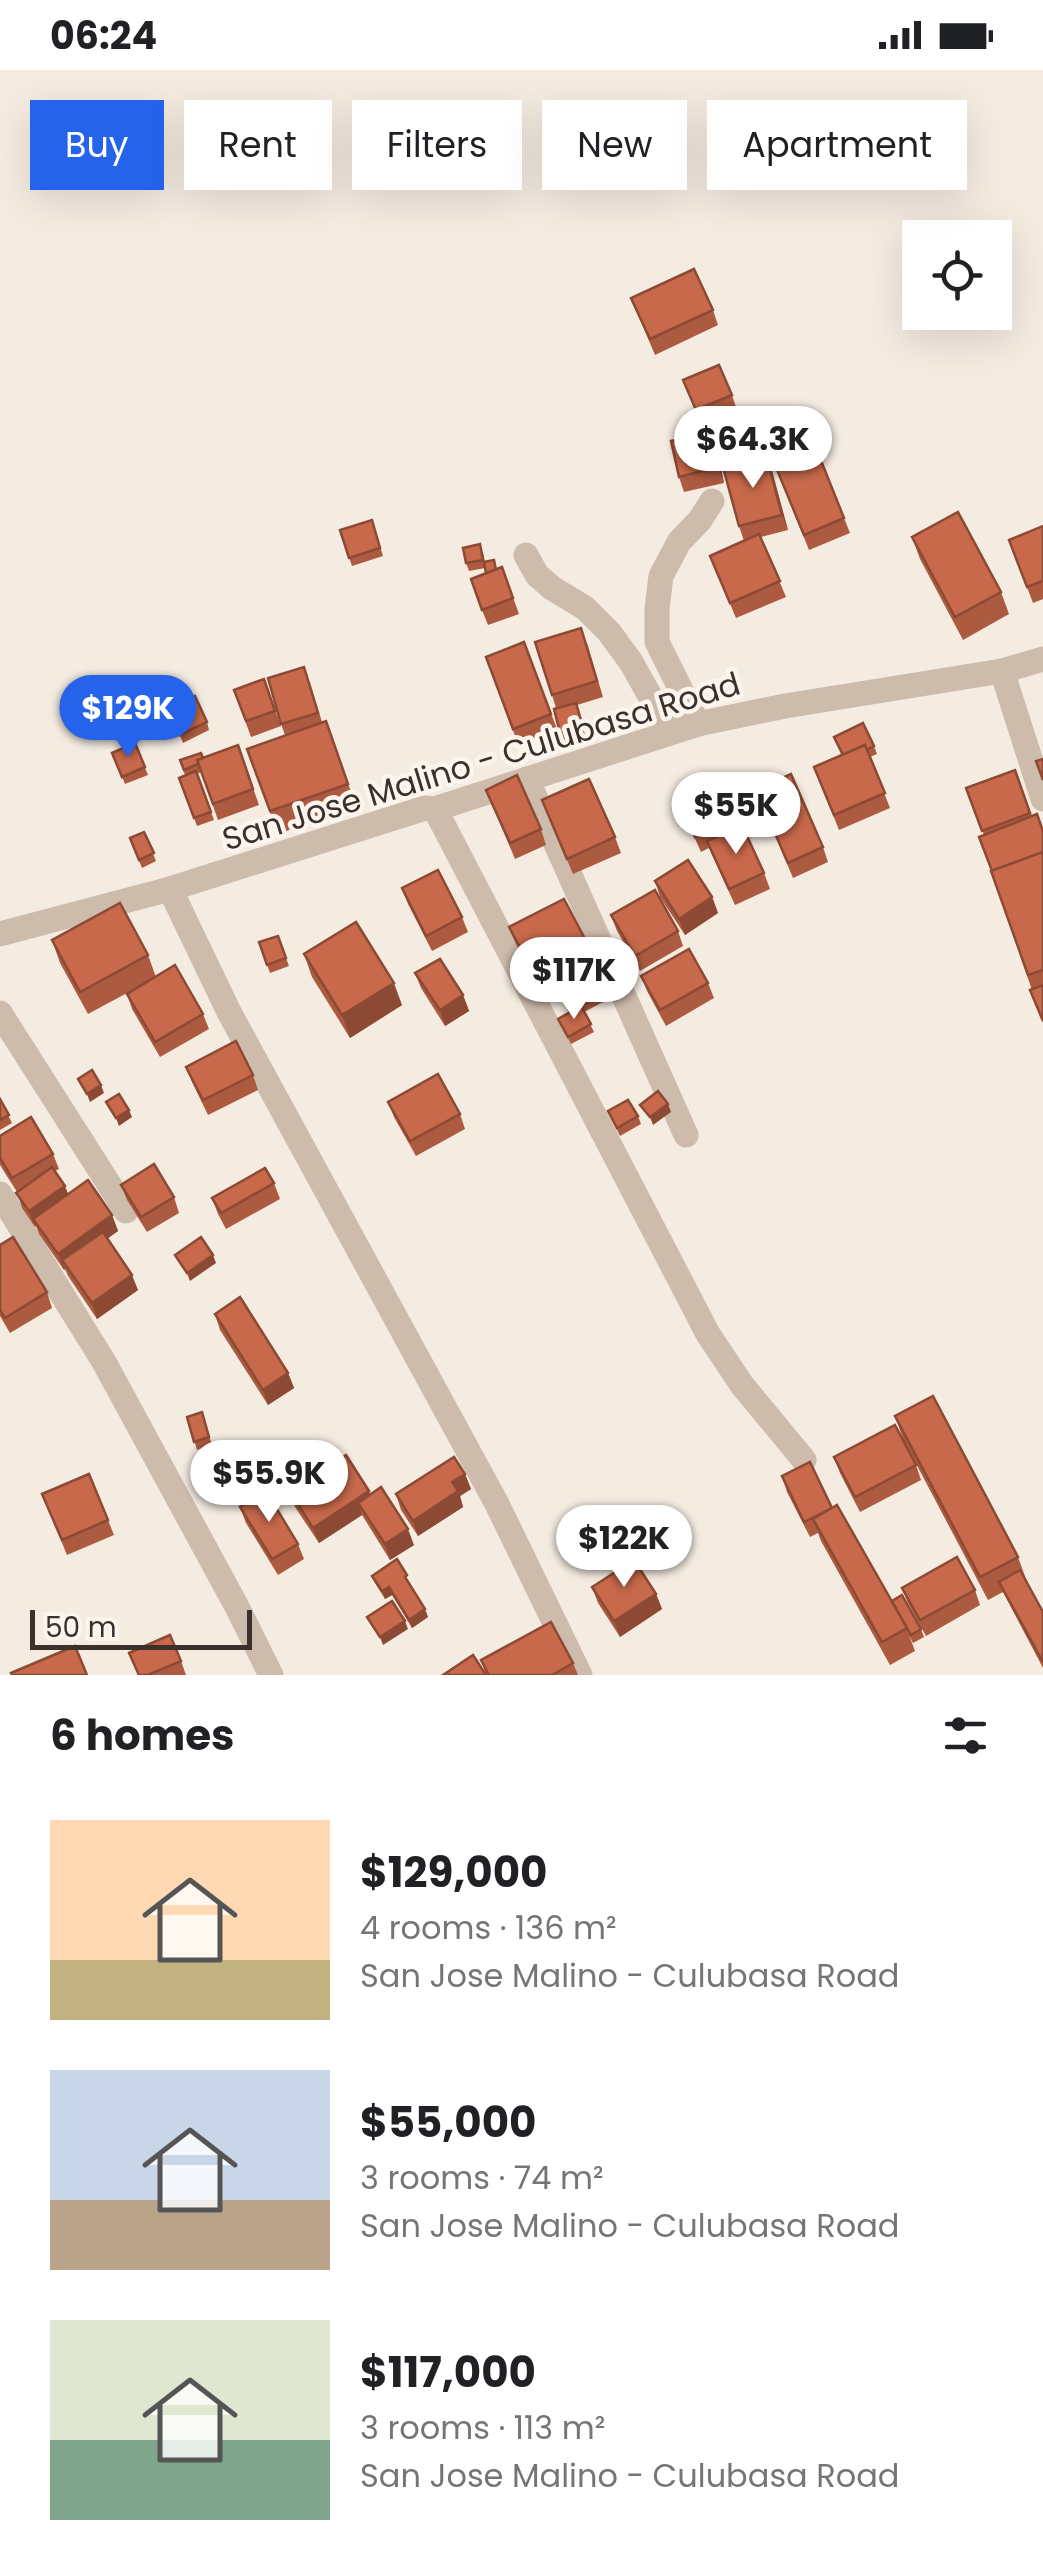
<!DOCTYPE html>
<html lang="en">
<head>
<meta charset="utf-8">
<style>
	:root { --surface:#fff; --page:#f6f6f6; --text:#202124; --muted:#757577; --accent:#2563eb }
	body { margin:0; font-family:Poppins,sans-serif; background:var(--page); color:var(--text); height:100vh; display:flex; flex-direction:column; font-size:38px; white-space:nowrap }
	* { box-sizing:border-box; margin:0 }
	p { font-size:32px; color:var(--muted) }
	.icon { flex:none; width:55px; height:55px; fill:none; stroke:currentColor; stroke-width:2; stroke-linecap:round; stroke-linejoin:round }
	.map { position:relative; height:1605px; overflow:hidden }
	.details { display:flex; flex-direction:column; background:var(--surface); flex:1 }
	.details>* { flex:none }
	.guide { position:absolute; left:30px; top:30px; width:985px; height:90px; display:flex; gap:20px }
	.buttons { position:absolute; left:902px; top:150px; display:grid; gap:20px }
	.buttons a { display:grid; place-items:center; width:110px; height:110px; border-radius:0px; background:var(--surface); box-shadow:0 10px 40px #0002; font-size:50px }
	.scale { position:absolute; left:30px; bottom:25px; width:222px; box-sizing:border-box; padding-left:10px; border:5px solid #3b302b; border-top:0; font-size:28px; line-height:35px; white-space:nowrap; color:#3b302b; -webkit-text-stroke:8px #fbf5ee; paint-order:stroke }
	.price { position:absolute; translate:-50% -85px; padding:0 22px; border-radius:35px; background:#fff; color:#222; font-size:32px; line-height:65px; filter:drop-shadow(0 2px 5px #0008) }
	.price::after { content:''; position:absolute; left:50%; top:60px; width:30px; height:22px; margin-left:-15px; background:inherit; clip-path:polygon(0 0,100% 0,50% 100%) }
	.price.active { background:var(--accent); color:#fff }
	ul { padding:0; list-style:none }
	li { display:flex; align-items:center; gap:30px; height:250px; padding:0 50px }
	li span { display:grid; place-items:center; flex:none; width:280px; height:200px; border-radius:0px; color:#555 }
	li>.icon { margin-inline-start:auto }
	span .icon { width:120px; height:120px; fill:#fffc; stroke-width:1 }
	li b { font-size:42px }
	h2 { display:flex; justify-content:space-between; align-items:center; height:120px; padding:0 50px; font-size:42px }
	.pill { padding:0 35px; border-radius:0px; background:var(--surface); box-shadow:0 10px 40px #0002; font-size:35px; line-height:90px }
	.pill.active { background:var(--accent); color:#fff }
	.status { display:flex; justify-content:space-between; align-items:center; height:70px; padding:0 50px; background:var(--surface); direction:ltr }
	.status svg { height:28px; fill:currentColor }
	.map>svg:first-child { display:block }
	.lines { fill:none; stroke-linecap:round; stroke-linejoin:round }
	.minor { stroke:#cdbbac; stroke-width:25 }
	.wall { fill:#ac5a40 }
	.shaded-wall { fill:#8c4a34 }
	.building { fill:#c8694b; stroke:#8c4a34; stroke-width:2.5 }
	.labels { text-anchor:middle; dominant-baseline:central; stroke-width:9; stroke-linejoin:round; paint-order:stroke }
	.street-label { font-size:32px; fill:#3b302b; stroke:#fbf5ee }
</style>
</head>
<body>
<div class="status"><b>06:24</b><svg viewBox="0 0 49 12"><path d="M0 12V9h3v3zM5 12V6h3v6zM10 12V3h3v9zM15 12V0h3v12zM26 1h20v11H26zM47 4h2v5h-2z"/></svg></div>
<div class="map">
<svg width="1043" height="1605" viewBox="0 0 1043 1605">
	<rect width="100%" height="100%" fill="#f4ebe1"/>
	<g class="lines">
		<g class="minor">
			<polyline points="526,485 537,505 552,518 585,538 609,562 631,592 670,662"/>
			<polyline points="1002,601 1043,729"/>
			<polyline points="698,654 657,572 657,539 661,506 679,472 700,450 712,431"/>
			<polyline points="527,709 686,1065"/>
			<polyline points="435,739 708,1264 742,1315 804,1390"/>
			<polyline points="170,819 229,942 497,1434 580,1605"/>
			<polyline points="0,864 170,819 425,738 435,739 698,654 785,636 1002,601 1043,589"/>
			<polyline points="0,943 126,1141"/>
			<polyline points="0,1124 104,1292 236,1535 271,1605"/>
		</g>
	</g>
	<g class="wall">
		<polygon points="631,228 713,240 718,255 655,285"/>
		<polygon points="683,310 732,325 737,340 702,356"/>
		<polygon points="716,377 724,413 684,422 679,407"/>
		<polygon points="766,385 788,460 761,467 786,527 736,548 710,486 744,471 739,456"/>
		<polygon points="773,390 844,448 850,463 809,480"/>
		<polygon points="372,450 383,486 352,496 340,460"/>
		<polygon points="1043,456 1043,529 1033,533 1009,470"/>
		<polygon points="912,467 1001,522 1009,544 963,570 920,489"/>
		<polygon points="483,482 485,492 497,499 502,497 519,544 488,555 482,540 486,503 485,498 469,501 466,493"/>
		<polygon points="524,572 557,659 518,674 486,587"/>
		<polygon points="587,573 603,627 577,635 585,665 563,671 560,663 556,638 552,625"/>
		<polygon points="264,609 281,656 251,667 234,620"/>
		<polygon points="310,613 322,652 326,651 356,736 278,764 247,679 285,665 281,654"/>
		<polygon points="168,638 207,652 209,660 183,673"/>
		<polygon points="834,667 874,676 877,684 870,687 890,738 839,760 814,697 842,685"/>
		<polygon points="135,673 148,705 125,714 112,683"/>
		<polygon points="238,675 259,735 218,750 201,702 197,704 214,750 197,756 179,708 185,705 180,690 203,688"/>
		<polygon points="1015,700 1032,746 1043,761 1043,952 991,801 984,765 966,718"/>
		<polygon points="486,720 541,759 546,775 515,789"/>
		<polygon points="756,720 823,777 828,792 793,808"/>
		<polygon points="677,728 721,755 724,763 764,803 770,819 735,835 709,778 701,782"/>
		<polygon points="542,730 615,767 621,783 573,804"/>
		<polygon points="144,762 156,791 142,798 130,768"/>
		<polygon points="655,811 712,827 718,843 685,865 660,827"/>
		<polygon points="402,818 462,847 468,862 432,881 408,834"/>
		<polygon points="611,845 678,861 683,876 640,901 617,861"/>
		<polygon points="509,857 585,869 591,885 589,886 603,913 609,929 584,942 594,962 571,974 558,949 569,943 550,906 536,913 515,872"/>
		<polygon points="52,870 148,885 156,907 203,944 209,959 160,987 132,939 127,924 140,916 88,944 60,893"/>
		<polygon points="259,872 286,888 289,896 270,903"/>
		<polygon points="304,884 402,935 350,968 312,907"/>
		<polygon points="415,903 463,925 469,941 445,956 421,918"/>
		<polygon points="641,906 708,913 714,928 666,956 647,921"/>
		<polygon points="186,997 253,1005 258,1020 208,1045 192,1012"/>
		<polygon points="0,1029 12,1053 0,1060"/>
		<polygon points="388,1032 460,1044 465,1059 416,1086 394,1047"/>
		<polygon points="608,1041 638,1046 641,1054 620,1066"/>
		<polygon points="0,1066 53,1084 59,1099 55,1101 68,1124 112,1145 118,1161 107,1169 138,1220 97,1249 68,1206 65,1199 64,1200 39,1164 36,1156 35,1157 22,1138 17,1122 0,1095"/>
		<polygon points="274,1113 280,1129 226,1159 218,1144 212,1128"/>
		<polygon points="121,1115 174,1127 179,1143 147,1162 127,1130"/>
		<polygon points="0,1175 47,1222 52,1238 10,1263 0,1246"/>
		<polygon points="215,1244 288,1303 294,1318 268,1335 220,1260"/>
		<polygon points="202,1342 212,1375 197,1380 187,1347"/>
		<polygon points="895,1346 1018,1487 1026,1509 1043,1542 1043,1598 1003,1522 988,1530 903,1369"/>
		<polygon points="834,1387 916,1395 921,1410 860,1442 840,1403"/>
		<polygon points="465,1404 471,1419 460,1426 463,1437 418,1466 401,1440 396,1424"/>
		<polygon points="782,1406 832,1438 893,1534 921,1559 924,1567 913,1573 909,1565 915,1581 890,1595 821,1471 818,1463 810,1467 787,1422"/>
		<polygon points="290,1421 370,1424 414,1475 390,1490 362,1445 319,1473 295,1437"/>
		<polygon points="42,1424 108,1450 114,1465 67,1485"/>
		<polygon points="240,1437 298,1474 304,1489 278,1505 246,1453"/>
		<polygon points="372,1506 410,1513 428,1547 412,1558 392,1525 385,1529 375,1513"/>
		<polygon points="592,1517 656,1524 662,1539 620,1567 598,1533"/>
		<polygon points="902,1518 975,1520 980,1535 926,1566 908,1533"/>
		<polygon points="129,1583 181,1591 186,1605 138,1605"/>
		<polygon points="481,1590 573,1593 578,1605 486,1605"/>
	</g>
	<g class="shaded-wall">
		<polygon points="710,362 716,377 724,413 718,397"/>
		<polygon points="766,385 772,400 788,460 782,445"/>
		<polygon points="712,827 718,843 685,865 679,849"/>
		<polygon points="394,913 402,935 350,968 342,945"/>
		<polygon points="463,925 469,941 445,956 440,940"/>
		<polygon points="101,1015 104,1023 90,1032 87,1024"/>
		<polygon points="668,1034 671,1042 653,1055 650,1047"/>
		<polygon points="129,1040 132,1047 119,1056 116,1048"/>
		<polygon points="65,1116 71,1131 33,1149 35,1157 29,1141"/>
		<polygon points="112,1145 118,1161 67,1197 62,1190 65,1199 64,1200 58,1184"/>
		<polygon points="213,1185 216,1193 190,1211 187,1203"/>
		<polygon points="132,1205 138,1220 97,1249 92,1233"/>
		<polygon points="288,1303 294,1318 268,1335 263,1320"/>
		<polygon points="465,1404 471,1419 460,1426 463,1437 418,1466 413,1451 452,1412"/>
		<polygon points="369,1421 375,1437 358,1433 362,1445 319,1473 313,1458"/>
		<polygon points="408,1459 414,1475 390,1490 385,1474"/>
		<polygon points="389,1517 392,1525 385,1529 382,1521"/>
		<polygon points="656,1524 662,1539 620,1567 614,1551"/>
		<polygon points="425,1539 428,1547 412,1558 409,1550"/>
		<polygon points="405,1551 408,1559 383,1575 380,1567"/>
	</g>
	<g class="building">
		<polygon points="694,199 713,240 650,269 631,228"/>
		<polygon points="719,295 732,325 696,340 683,310"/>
		<polygon points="710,362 718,397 679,407 671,371"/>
		<polygon points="814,373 844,448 804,465 773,390"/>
		<polygon points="766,385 782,445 739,456 723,397"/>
		<polygon points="958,442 1001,522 955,547 912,467"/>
		<polygon points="372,450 380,478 349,488 340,460"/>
		<polygon points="1043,456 1043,511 1027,517 1009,470"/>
		<polygon points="759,464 780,511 730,533 710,486"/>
		<polygon points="480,474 483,490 466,493 463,478"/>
		<polygon points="494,490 496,500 486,503 484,492"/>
		<polygon points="502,497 513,528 482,540 471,509"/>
		<polygon points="581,558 597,611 552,625 535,572"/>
		<polygon points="524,572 551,644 513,659 486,587"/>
		<polygon points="304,597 318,643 281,654 268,608"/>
		<polygon points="264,609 275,641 246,651 234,620"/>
		<polygon points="195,626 207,652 180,665 168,638"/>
		<polygon points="576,633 583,657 560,663 554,639"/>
		<polygon points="326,651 348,714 270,741 247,679"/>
		<polygon points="863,653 874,676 866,680 865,675 843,685 834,667"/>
		<polygon points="135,673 145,697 122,707 112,683"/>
		<polygon points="238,675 253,719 213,734 197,690"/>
		<polygon points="865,675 885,723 834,745 814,697"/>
		<polygon points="201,683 203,688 197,690 198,694 184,700 180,690"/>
		<polygon points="1043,689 1043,710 1036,691"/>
		<polygon points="1015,700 1030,743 982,761 966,718"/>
		<polygon points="196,701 211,742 194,748 179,708"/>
		<polygon points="791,704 823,777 788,793 756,720"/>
		<polygon points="517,705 541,759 510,773 486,720"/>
		<polygon points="589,709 615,767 567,789 542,730"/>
		<polygon points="702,716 721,755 695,767 677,728"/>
		<polygon points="1037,744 1043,761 1043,782 992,801 979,767"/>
		<polygon points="742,755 764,803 729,819 707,771"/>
		<polygon points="144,762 154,783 139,790 130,768"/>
		<polygon points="1043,782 1043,900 1028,905 991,801"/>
		<polygon points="688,790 712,827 679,849 655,811"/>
		<polygon points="438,800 462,847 426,866 402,818"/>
		<polygon points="655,820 678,861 635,886 611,845"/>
		<polygon points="564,829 585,869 531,898 509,857"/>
		<polygon points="120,833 148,885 80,922 52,870"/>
		<polygon points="356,852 394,913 342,945 304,884"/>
		<polygon points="278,866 286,888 267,895 259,872"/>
		<polygon points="583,875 603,913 566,933 546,895"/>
		<polygon points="689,879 708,913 660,940 641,906"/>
		<polygon points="440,889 463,925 440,940 415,903"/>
		<polygon points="175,895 203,944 155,972 127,924"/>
		<polygon points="1043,915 1043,951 1030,920"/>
		<polygon points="581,936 591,954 568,967 558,949"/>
		<polygon points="236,971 253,1005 203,1030 186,997"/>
		<polygon points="92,1000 101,1015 87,1024 78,1009"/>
		<polygon points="438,1004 460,1044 410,1071 388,1032"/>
		<polygon points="658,1021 668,1034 650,1047 640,1035"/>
		<polygon points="119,1024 129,1040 116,1048 106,1032"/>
		<polygon points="0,1029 9,1045 0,1050"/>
		<polygon points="628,1030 638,1046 617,1058 608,1041"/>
		<polygon points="31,1047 53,1084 12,1108 0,1088 0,1066"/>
		<polygon points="154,1094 174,1127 141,1147 121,1115"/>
		<polygon points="52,1097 65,1116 29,1141 16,1123"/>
		<polygon points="265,1098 274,1113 221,1143 212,1128"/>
		<polygon points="88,1110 112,1145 58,1184 33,1149"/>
		<polygon points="103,1162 132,1205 92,1233 62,1190"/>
		<polygon points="13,1167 47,1222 5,1248 0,1240 0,1175"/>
		<polygon points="201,1167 213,1185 187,1203 175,1185"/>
		<polygon points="240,1227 288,1303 263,1320 215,1244"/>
		<polygon points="933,1326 1018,1487 980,1507 895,1346"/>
		<polygon points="202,1342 209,1367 194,1372 187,1347"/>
		<polygon points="895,1355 916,1395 855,1427 834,1387"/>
		<polygon points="346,1385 369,1421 313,1458 290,1421"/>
		<polygon points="454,1387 465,1404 452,1412 458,1421 413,1451 396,1424"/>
		<polygon points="810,1392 832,1438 804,1452 782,1406"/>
		<polygon points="89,1404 108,1450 62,1470 42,1424"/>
		<polygon points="381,1417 408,1459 385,1474 358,1433"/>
		<polygon points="266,1421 298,1474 272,1489 240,1437"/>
		<polygon points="837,1435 907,1558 882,1572 813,1449"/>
		<polygon points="957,1487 975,1520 920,1550 902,1518"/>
		<polygon points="397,1489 407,1505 405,1507 425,1539 409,1550 389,1517 382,1521 372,1506"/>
		<polygon points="634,1490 656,1524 614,1551 592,1517"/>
		<polygon points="1020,1500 1043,1542 1043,1592 999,1512"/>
		<polygon points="902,1525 921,1559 911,1565 892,1531"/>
		<polygon points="392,1531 405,1551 380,1567 367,1547"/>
		<polygon points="551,1552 573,1593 552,1605 489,1605 481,1590"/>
		<polygon points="170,1565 181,1591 148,1605 139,1605 129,1583"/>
		<polygon points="75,1576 87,1605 12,1605 11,1603"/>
		<polygon points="473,1585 486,1605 443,1605"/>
	</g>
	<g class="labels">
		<g class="street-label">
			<text transform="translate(481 691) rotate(-17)">San Jose Malino - Culubasa Road</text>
		</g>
	</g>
</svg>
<div class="buttons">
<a><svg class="icon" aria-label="locate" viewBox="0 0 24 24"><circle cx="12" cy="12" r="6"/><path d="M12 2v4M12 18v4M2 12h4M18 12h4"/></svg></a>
</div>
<div class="scale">50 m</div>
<b class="price" style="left:753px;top:421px">$64.3K</b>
<b class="price active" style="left:128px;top:690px">$129K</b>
<b class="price" style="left:736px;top:787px">$55K</b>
<b class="price" style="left:574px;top:952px">$117K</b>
<b class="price" style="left:269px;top:1455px">$55.9K</b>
<b class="price" style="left:624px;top:1520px">$122K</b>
<div class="guide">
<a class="pill active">Buy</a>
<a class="pill">Rent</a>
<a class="pill">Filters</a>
<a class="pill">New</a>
<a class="pill">Apartment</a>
</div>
</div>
<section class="details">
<h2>6 homes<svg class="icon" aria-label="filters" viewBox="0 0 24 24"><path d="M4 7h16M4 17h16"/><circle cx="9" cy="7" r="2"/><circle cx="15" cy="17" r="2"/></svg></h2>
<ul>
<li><span style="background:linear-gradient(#ffd9b3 70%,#c2b280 0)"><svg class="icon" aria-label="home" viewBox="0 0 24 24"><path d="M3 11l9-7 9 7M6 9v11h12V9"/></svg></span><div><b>$129,000</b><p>4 rooms · 136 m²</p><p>San Jose Malino - Culubasa Road</p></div></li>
<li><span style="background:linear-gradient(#c9d6e8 65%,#b9a48a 0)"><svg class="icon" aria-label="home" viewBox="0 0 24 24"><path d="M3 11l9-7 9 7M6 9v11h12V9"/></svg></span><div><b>$55,000</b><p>3 rooms · 74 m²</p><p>San Jose Malino - Culubasa Road</p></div></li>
<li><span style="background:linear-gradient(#dfe7d0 60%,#7fa58c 0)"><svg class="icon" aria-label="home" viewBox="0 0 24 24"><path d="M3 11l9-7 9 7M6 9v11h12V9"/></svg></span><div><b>$117,000</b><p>3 rooms · 113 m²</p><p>San Jose Malino - Culubasa Road</p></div></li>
</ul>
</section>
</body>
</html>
